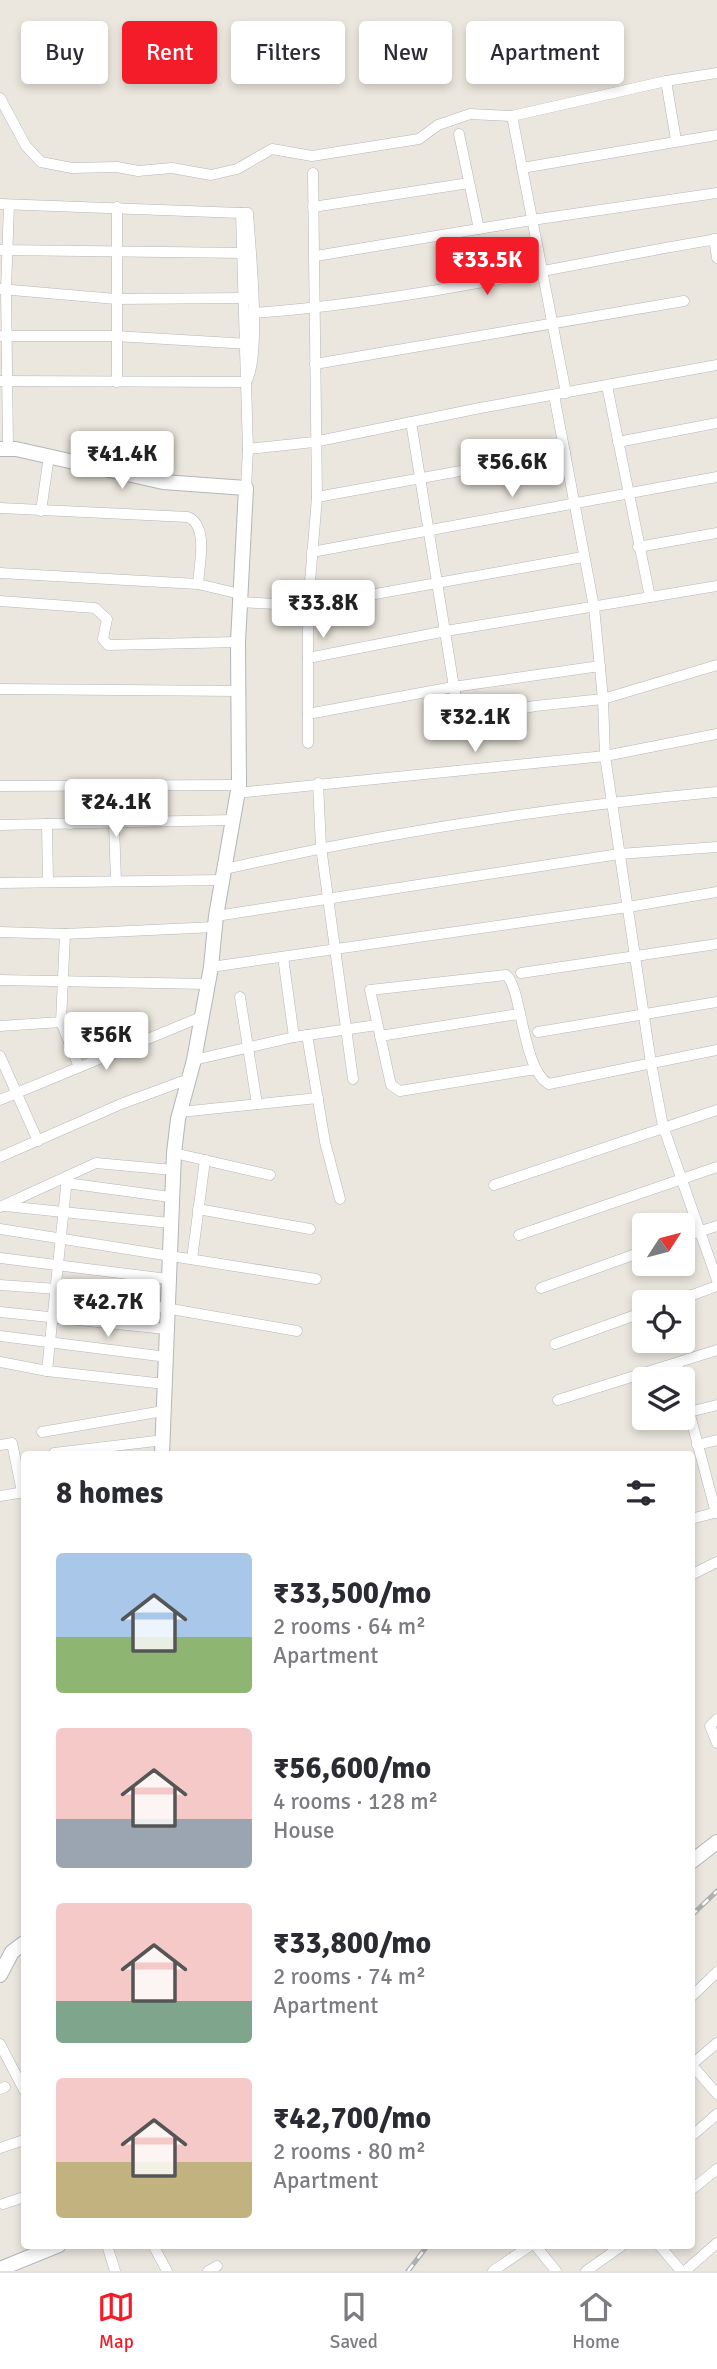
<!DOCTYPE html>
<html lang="en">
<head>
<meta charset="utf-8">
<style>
	:root { --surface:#fff; --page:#f7f7f7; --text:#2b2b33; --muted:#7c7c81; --line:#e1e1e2; --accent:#f41c29 }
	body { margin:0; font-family:Signika,sans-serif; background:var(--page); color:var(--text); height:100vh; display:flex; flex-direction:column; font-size:26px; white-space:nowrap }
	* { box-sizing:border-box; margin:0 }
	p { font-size:23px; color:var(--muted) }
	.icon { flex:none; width:38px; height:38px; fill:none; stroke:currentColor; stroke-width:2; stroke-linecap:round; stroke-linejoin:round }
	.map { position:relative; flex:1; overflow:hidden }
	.details { position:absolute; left:21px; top:1451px; width:674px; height:798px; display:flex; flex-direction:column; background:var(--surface); border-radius:7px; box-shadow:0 4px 10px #0003 }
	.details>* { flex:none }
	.guide { position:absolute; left:21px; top:21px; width:676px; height:63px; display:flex; gap:14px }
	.needle { width:46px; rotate:54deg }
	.buttons { position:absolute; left:632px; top:1213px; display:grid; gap:14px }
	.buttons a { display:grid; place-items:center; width:63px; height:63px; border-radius:7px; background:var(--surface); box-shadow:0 4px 10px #0003; font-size:35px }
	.price { position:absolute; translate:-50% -60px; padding:0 16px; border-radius:7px; background:#fff; color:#222; font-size:23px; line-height:46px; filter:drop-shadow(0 2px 4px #0008) }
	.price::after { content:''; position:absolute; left:50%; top:42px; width:21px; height:16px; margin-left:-10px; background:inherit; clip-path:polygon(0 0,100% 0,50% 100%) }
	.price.active { background:var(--accent); color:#fff }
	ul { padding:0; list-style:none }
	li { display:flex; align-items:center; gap:21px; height:175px; padding:0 35px }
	li span { display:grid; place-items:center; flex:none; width:196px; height:140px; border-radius:7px; color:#555 }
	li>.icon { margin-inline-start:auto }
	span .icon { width:84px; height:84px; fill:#fffc; stroke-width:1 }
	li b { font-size:30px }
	h2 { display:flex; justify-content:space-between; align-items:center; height:84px; padding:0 35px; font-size:30px }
	.pill { padding:0 24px; border-radius:7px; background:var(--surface); box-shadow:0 4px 10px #0003; font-size:24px; line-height:63px }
	.pill.active { background:var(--accent); color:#fff }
	.tab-bar { display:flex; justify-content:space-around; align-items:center; height:98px; border-top:2px solid var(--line); background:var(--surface); font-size:19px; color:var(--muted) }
	.tab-bar a { display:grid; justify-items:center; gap:4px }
	.tab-bar .active { color:var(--accent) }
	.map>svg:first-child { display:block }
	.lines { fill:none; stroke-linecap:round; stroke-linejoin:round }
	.street-casing { stroke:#b1b6bb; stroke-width:11 }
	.secondary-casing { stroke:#b0b6bb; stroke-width:16 }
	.street { stroke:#fff; stroke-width:10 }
	.secondary { stroke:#fff; stroke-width:14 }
	.rail-casing { stroke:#afb0b1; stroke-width:5 }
	.rail { stroke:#fff; stroke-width:2.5; stroke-dasharray:8; stroke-linecap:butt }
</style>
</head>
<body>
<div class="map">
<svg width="717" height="2271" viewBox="0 0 717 2271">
	<rect width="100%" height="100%" fill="#ece7de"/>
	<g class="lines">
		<defs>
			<g id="street">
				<polyline points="666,81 676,140"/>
				<polyline points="0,98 26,146 41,162 72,168 117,167 138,171 172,168 211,175 237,169 272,149 312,156 419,139 438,125 470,114 512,116"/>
				<polyline points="459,134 479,229"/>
				<polyline points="522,168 717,135"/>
				<polyline points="313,173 317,497 308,606 308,714 453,687 600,666"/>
				<polyline points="0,204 241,213"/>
				<polyline points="313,207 469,183"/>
				<polyline points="714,239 717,258"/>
				<polyline points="0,250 246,253"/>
				<polyline points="316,256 532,220 717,193"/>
				<polyline points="0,289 116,299 248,298"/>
				<path d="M253 313C409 302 562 265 717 239"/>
				<polyline points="0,336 115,336 249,344"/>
				<polyline points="315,364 684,301"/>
				<polyline points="0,381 246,382"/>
				<polyline points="117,382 117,207"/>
				<polyline points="607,386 650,597"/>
				<polyline points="566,393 512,116 666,81 717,73"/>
				<polyline points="554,395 594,607 603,699 605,756 651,1063 663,1126 717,1280"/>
				<polyline points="411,422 459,718 465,720 535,706 603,699 717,665"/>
				<polyline points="618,442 717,423"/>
				<polyline points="8,448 6,289 9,205"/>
				<polyline points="248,449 314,442 480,408 717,365"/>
				<path d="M246 488 248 449 241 213H248C250 247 262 356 246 382"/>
				<polyline points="317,497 565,452"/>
				<path d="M0 508 188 517C209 526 199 565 198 584"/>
				<polyline points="41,511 49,456"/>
				<polyline points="638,547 717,533"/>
				<polyline points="312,552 717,477"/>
				<polyline points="0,573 198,584 240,594"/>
				<polyline points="0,601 95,608 107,619 103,639 108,645 238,642"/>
				<polyline points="240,602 308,606 583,557"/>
				<polyline points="308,658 446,631 717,586"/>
				<polyline points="0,689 239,691"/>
				<polyline points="308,714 308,743"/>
				<polyline points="318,783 321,847 353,1079"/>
				<polyline points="0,786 239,785"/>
				<polyline points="237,793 605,756 717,734"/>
				<polyline points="47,824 48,882"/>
				<polyline points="70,824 71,798"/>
				<polyline points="114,824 116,881"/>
				<polyline points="0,825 231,820"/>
				<path d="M225 869C387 832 552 807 717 792"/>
				<polyline points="0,883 223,880"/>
				<polyline points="216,916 619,854 717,847"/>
				<polyline points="0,932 65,934 215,927"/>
				<polyline points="283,957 294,1037"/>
				<polyline points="211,967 628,907 717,892"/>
				<polyline points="521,973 717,944"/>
				<polyline points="0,980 207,984"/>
				<polyline points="240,997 257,1104"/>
				<polyline points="61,1022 79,1067"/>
				<polyline points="0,1026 61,1022 65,934"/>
				<polyline points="538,1032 717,1002"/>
				<polyline points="307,1035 325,1142 340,1199"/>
				<polyline points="380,1036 518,1014"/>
				<polyline points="0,1056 38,1141"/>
				<polyline points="194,1060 294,1037 377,1025"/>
				<path d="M536 1069 400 1091 391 1085 370 990 506 975C522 987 522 1070 549 1084L717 1050"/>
				<polyline points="0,1100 201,1017"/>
				<polyline points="180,1112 318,1098"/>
				<polyline points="174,1153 270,1175"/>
				<polyline points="0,1157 121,1104 186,1080"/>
				<polyline points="66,1183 170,1197"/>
				<polyline points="494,1185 717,1110"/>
				<polyline points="5,1206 170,1223"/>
				<polyline points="0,1207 96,1163 173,1170"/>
				<polyline points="198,1209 310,1229"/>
				<polyline points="0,1229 316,1279"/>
				<polyline points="519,1235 717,1167"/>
				<polyline points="682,1237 717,1226"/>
				<polyline points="0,1258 168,1279"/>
				<polyline points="192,1259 205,1160"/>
				<polyline points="0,1285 57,1289 297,1331"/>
				<polyline points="541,1288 644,1251"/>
				<polyline points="673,1302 717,1286"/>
				<polyline points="0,1312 166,1329"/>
				<polyline points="0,1336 167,1357"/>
				<polyline points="555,1344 644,1312"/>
				<polyline points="0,1362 47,1371 165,1384"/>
				<polyline points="677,1364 681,1379"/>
				<polyline points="47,1371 67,1178"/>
				<polyline points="682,1385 716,1513"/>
				<polyline points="558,1400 717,1350"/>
				<polyline points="689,1412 717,1405"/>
				<polyline points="42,1432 163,1411"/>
				<polyline points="0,1445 12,1443 22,1492"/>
				<polyline points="697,1445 717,1440"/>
				<polyline points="54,1453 164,1440"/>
				<polyline points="0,1496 24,1492"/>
				<polyline points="691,1519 717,1512"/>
				<polyline points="691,1575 717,1562"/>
				<polyline points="717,1719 710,1726 717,1743"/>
				<polyline points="691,1997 717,1972"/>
				<polyline points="0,2044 24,2090"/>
				<polyline points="691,2064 717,2094"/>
				<polyline points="691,2065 717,2043"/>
				<polyline points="0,2089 5,2087"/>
				<polyline points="694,2134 717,2114"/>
				<polyline points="0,2148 24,2140"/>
				<polyline points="691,2190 717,2169"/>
				<polyline points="3,2204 24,2197"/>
				<polyline points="107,2245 115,2271"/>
				<polyline points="153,2245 167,2271"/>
				<polyline points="535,2245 556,2271"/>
				<polyline points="659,2245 681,2271"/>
				<polyline points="208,2271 217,2266"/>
				<polyline points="493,2271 531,2245"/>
				<polyline points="586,2271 623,2245"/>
				<polyline points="685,2271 717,2243"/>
			</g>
			<g id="secondary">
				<polyline points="0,449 16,449 163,482 246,488 238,642 239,785 216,916 211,967 194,1060 178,1119 174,1153 162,1454"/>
				<polyline points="691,1862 717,1842"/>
				<polyline points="0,1975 12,1952 24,1943"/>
				<polyline points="0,2269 59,2245"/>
			</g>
		</defs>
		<use href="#street" class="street-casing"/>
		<use href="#secondary" class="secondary-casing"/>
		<use href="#street" class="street"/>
		<use href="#secondary" class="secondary"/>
		<defs>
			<g id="rail">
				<polyline points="691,1916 717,1891"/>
				<polyline points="408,2271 428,2245"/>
			</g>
		</defs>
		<use href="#rail" class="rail-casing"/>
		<use href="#rail" class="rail"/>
	</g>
</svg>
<div class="buttons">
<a><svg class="needle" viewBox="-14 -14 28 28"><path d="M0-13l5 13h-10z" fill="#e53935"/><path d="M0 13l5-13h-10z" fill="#7c7c81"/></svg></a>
<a><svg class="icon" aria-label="locate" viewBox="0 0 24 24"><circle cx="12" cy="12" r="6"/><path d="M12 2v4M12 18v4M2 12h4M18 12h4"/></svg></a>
<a><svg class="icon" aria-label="layers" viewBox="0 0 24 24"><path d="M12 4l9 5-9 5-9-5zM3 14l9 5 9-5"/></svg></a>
</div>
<b class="price active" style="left:487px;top:297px">₹33.5K</b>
<b class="price" style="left:122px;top:491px">₹41.4K</b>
<b class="price" style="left:512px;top:499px">₹56.6K</b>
<b class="price" style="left:323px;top:640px">₹33.8K</b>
<b class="price" style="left:475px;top:754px">₹32.1K</b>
<b class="price" style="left:116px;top:839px">₹24.1K</b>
<b class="price" style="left:106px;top:1072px">₹56K</b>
<b class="price" style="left:108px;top:1339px">₹42.7K</b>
<div class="guide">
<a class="pill">Buy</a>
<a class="pill active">Rent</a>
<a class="pill">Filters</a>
<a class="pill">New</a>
<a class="pill">Apartment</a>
</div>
<section class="details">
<h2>8 homes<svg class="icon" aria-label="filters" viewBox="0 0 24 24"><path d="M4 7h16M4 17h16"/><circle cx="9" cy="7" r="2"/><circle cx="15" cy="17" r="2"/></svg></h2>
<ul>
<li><span style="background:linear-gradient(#a9c7e8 60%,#8fb573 0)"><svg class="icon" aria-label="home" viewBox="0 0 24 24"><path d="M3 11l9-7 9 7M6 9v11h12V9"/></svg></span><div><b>₹33,500/mo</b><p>2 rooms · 64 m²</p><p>Apartment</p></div></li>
<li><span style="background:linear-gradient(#f6c9c9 65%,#9aa5b1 0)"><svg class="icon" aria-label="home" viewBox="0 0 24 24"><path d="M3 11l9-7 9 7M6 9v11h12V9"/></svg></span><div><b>₹56,600/mo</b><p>4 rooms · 128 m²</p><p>House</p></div></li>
<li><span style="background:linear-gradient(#f6c9c9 70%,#7fa58c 0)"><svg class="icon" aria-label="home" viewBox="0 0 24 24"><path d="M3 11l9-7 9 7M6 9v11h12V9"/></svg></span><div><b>₹33,800/mo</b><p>2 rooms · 74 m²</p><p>Apartment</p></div></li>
<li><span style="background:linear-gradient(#f6c9c9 60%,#c2b280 0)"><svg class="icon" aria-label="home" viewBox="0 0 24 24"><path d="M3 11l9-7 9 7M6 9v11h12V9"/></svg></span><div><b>₹42,700/mo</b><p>2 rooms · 80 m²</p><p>Apartment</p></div></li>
</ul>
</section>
</div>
<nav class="tab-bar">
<a class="active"><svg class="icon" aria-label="map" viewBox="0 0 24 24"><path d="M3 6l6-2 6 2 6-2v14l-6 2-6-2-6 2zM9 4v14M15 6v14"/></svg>Map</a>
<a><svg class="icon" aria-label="saved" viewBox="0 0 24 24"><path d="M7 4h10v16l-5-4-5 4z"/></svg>Saved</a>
<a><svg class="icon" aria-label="home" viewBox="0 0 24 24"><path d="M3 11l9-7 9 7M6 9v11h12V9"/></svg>Home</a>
</nav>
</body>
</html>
